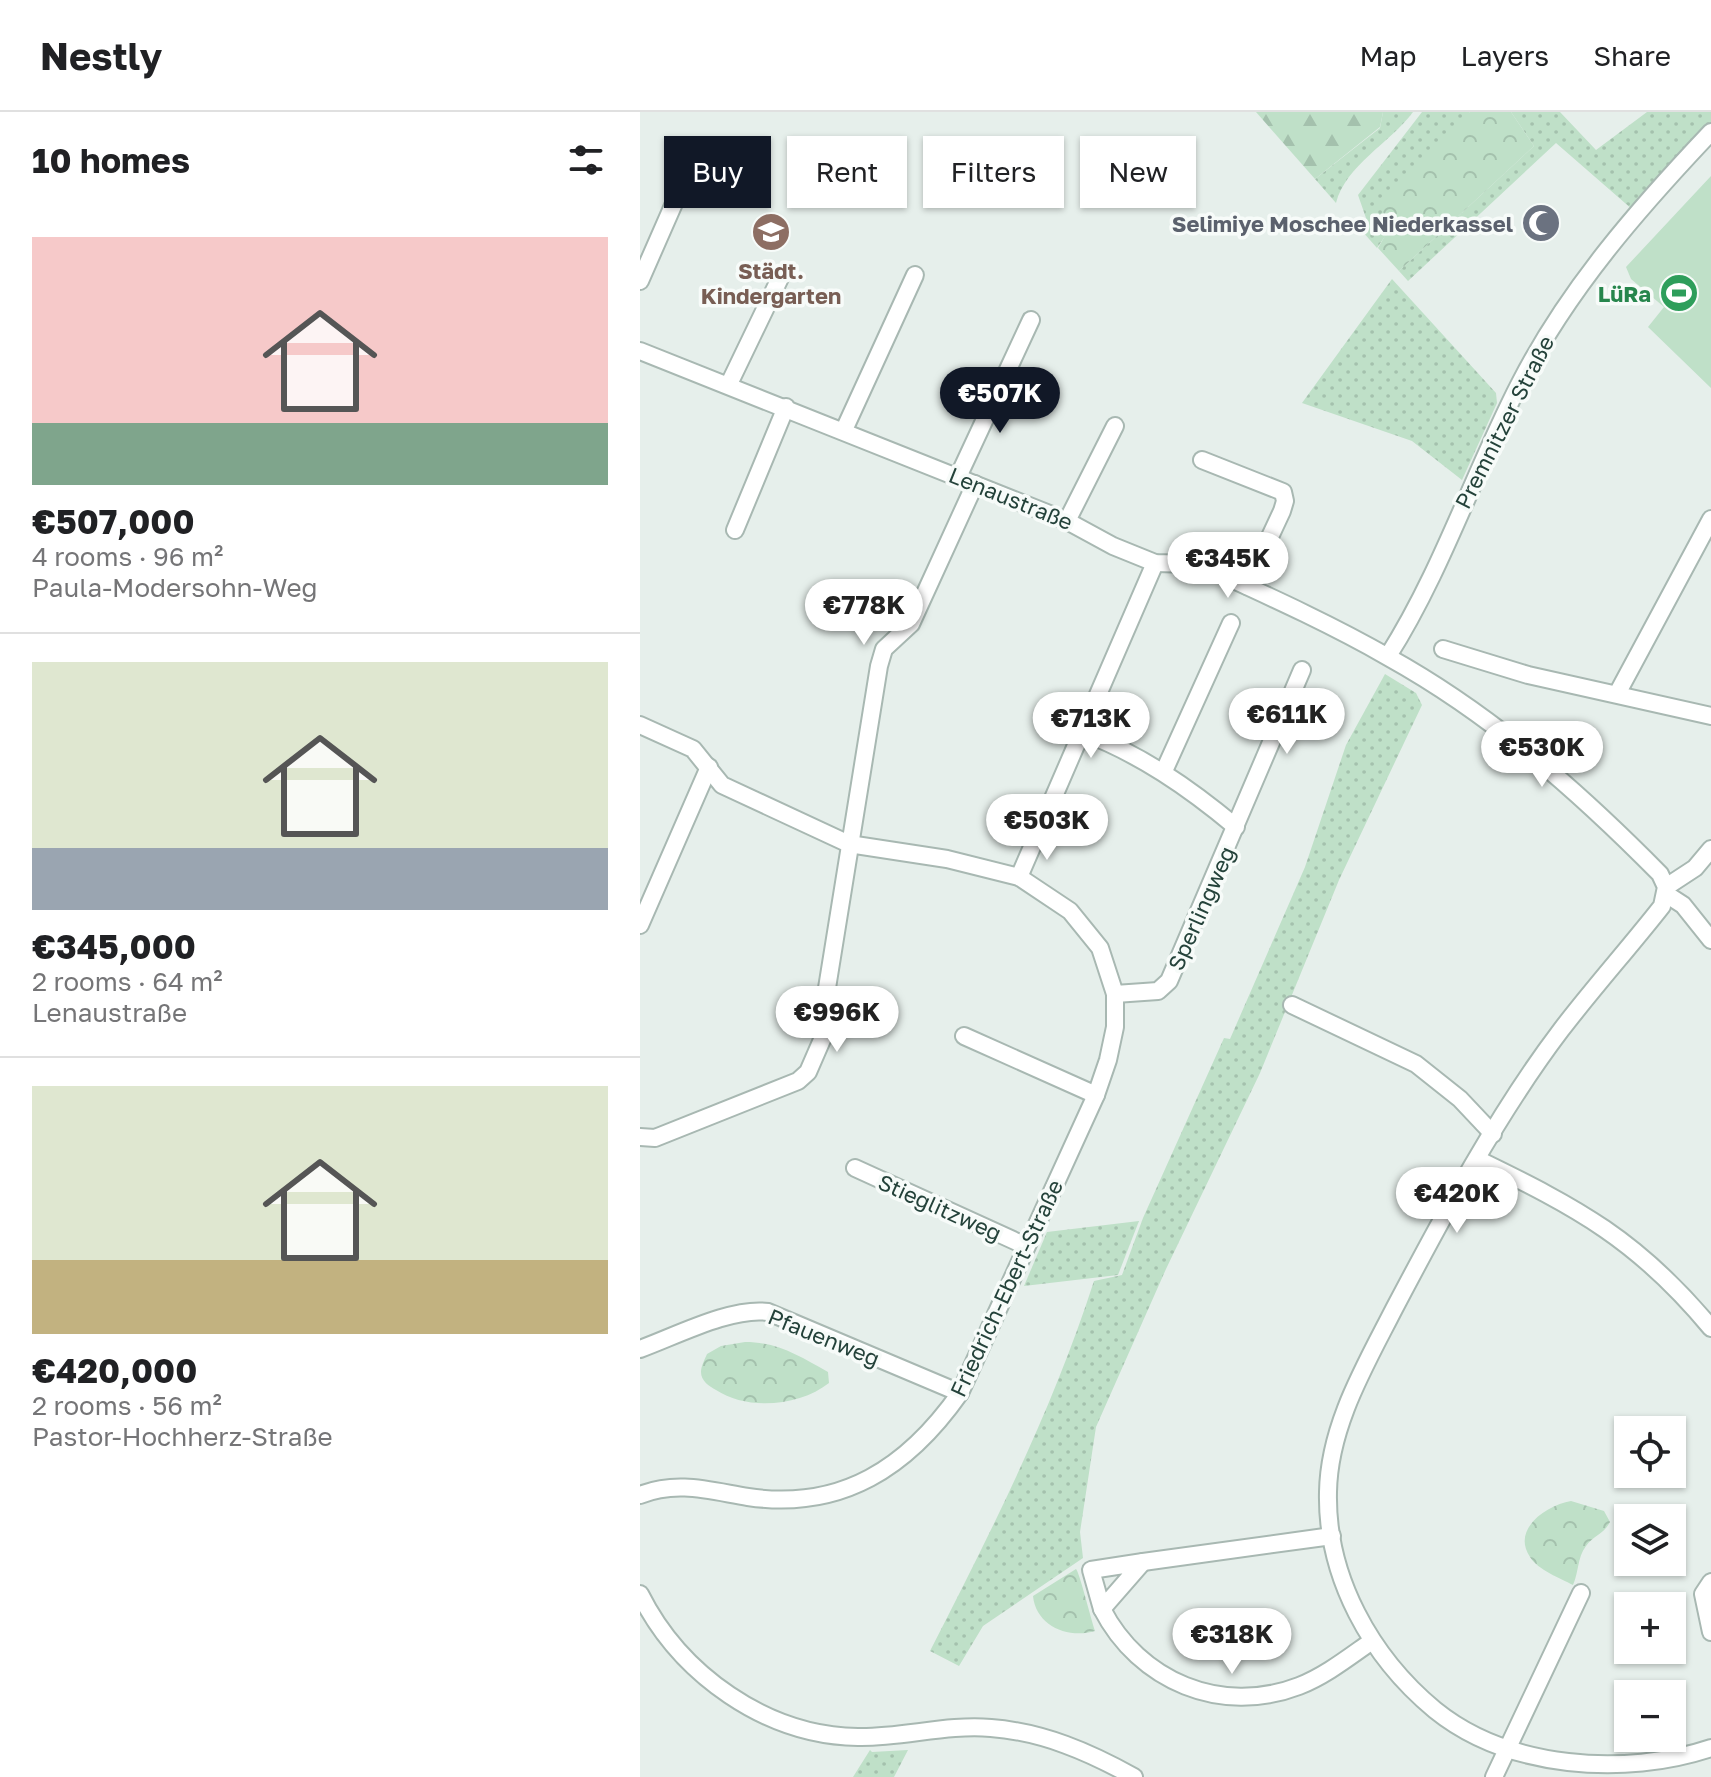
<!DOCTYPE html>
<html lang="en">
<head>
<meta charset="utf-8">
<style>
	:root { --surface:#fff; --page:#f6f6f6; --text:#202124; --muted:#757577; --line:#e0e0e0; --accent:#111827 }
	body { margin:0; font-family:"Golos Text",sans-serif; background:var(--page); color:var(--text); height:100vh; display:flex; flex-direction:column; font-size:30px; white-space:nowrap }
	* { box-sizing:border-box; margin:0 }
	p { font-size:26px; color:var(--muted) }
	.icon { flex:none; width:44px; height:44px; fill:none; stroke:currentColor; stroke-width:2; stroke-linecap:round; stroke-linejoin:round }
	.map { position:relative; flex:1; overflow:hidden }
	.side { display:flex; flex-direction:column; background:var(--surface); width:640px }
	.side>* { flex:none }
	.hud { position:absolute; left:24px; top:24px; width:760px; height:72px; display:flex; gap:16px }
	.tools { position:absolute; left:974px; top:1304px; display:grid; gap:16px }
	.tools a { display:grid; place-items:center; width:72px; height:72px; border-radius:0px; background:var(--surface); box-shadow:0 2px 6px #0004; font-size:40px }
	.price { position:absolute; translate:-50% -68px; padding:0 18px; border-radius:28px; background:#fff; color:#222; font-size:26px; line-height:52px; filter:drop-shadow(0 2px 4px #0008) }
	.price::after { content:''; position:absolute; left:50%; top:48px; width:24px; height:18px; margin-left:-12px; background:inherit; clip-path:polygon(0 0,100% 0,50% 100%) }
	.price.selected { background:var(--accent); color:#fff }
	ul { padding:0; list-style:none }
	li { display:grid; align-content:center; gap:16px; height:424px; padding:0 32px }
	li+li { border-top:2px solid var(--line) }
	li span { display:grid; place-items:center; height:248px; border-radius:0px; color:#555 }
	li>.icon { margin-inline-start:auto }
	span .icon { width:144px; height:144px; fill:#fffc; stroke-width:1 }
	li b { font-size:34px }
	h2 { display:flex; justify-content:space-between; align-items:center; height:96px; padding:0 32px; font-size:34px }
	.pill { padding:0 28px; border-radius:0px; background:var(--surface); box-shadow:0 2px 6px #0004; font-size:28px; line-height:72px }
	.pill.selected { background:var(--accent); color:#fff }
	header { display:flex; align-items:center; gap:48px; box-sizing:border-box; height:112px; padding:0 40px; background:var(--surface); border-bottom:2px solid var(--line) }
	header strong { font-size:38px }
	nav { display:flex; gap:44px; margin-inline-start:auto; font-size:28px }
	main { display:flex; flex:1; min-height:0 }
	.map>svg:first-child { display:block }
	.grass { fill:url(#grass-dots) }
	.forest { fill:url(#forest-firs) }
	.park { fill:url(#park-crowns) }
	.garden { fill:#bfe0c8 }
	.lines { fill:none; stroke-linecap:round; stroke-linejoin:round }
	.street-casing { stroke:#a8b8b2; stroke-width:20 }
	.street { stroke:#fff; stroke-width:16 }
	.labels { text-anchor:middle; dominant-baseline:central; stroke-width:7; stroke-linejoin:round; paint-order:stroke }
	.worship-label { font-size:22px; font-weight:bold; fill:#5b616d; stroke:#f7fbf9; text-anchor:end }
	.education-label { font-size:22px; font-weight:bold; fill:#785e54; stroke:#f7fbf9 }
	.leisure-label { font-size:22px; font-weight:bold; fill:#27864d; stroke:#f7fbf9; text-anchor:end }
	.street-label { font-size:22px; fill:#24423a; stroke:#f7fbf9 }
</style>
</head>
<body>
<header>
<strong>Nestly</strong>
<nav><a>Map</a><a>Layers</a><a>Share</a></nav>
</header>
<main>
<section class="side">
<h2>10 homes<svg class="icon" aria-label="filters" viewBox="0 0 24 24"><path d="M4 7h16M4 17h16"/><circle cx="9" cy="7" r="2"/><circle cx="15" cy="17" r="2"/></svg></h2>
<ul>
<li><span style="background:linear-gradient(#f6c9c9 75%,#7fa58c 0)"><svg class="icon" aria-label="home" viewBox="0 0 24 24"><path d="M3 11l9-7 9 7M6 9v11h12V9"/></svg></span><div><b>€507,000</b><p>4 rooms · 96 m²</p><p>Paula-Modersohn-Weg</p></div></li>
<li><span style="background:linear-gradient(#dfe7d0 75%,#9aa5b1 0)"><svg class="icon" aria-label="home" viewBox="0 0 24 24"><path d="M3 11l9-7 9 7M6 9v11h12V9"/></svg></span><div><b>€345,000</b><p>2 rooms · 64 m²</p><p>Lenaustraße</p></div></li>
<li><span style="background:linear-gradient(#dfe7d0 70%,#c2b280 0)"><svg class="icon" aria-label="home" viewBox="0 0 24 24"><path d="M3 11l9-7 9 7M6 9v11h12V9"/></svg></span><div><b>€420,000</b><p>2 rooms · 56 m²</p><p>Pastor-Hochherz-Straße</p></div></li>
</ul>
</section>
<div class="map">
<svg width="1071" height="1665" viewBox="0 0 1071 1665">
	<defs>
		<pattern id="grass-dots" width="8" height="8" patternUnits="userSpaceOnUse" patternTransform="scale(2)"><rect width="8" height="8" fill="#bfe0c8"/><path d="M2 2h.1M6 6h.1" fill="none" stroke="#a4c1ad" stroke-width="1.8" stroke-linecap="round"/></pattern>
		<pattern id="forest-firs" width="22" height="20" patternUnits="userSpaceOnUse" patternTransform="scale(2)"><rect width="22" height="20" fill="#bfe0c8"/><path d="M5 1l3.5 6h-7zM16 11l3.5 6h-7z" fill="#a4c1ad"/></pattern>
		<pattern id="park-crowns" width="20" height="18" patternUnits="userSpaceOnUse" patternTransform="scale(2)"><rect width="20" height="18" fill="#bfe0c8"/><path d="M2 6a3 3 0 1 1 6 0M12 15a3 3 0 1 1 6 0" fill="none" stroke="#a4c1ad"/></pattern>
	</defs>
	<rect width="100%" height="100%" fill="#e6efeb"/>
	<g class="grass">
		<path d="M743 0H773C750 31 706 53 696 91L675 67 740 16Z"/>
		<polygon points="782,0 830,0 737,136 722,119 726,106 718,83"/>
		<polygon points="871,0 920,0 956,38 1007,0 1071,0 1071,13 993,98 916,31 768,169 759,159 894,34"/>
		<polygon points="752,167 856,281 857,291 822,368 772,329 662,291"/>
		<path d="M745 562 776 581 782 593 699 768 620 961 526 1157 456 1315 440 1420 443 1446 343 1514 319 1554 290 1539C352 1418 412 1299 454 1169L482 1163 503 1106 584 926 590 927 665 755 706 633Z"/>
		<polygon points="499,1109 478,1163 384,1174 407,1120"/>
		<polygon points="230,1638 232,1640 268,1638 254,1665 213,1665"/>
	</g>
	<polygon class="forest" points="616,0 743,0 740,15 675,67"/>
	<g class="park">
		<polygon points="830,0 871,0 894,34 759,159 738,136 750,115 738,89"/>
		<path d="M105 1230C138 1230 159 1244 188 1260L189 1271C160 1294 108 1299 76 1278 69 1274 61 1269 61 1260 61 1254 65 1247 67 1242L81 1234Z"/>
		<path d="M931 1389 964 1399 970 1410C964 1422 953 1424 946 1434 937 1446 939 1460 933 1473 920 1466 898 1458 890 1445 871 1417 907 1393 931 1389Z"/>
		<path d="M436 1457C439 1459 451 1507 455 1519 428 1527 396 1514 393 1484Z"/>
	</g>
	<polygon class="garden" points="1071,64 1071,276 1008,215 1024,195 991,167 986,155"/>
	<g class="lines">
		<defs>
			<g id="street">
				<polyline points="0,169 39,80"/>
				<path d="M0 239 427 409 473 434 515 451 553 452 578 461C635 487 694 514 748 545 851 602 938 679 1020 762L1026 775 1022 794C989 836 954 875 921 918 858 1001 803 1104 754 1197 725 1254 689 1314 688 1380 686 1465 731 1545 795 1598 868 1657 985 1665 1071 1636"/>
				<polyline points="89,272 141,164"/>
				<polyline points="204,318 275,163"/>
				<polyline points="562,348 643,380 645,389 642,399 607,474"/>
				<polyline points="318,365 391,208"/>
				<polyline points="427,409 475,314"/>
				<polyline points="95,418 146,295"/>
				<polyline points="803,537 888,563 1071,604"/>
				<path d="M748 544C802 459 834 360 880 271 928 177 999 96 1071 20"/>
				<polyline points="977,582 1071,407"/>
				<path d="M0 613 53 637 82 673 209 732 307 747 379 765 430 799 460 836 475 882V915L468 948 456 983 320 1281C268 1355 202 1399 108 1385 71 1379 37 1368 0 1383"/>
				<path d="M442 620C500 642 548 675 596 715"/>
				<polyline points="524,659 591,511"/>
				<polyline points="379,765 515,451"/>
				<polyline points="1026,775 1055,756 1071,737"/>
				<polyline points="1026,782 1043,793 1071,828"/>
				<polyline points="0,813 69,655"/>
				<polyline points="475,882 518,879 529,869 662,558"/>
				<polyline points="652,893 776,952 820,987 853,1022"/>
				<polyline points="324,924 456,983"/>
				<polyline points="0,1025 15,1026 158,969 168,960 191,907 187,876 239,554 244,537 271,512 335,372"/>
				<path d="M837 1047C938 1096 998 1128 1071 1216"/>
				<polyline points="215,1056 386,1134"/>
				<path d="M0 1237C36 1224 91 1195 128 1200L320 1281"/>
				<polyline points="503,1450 692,1424"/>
				<polygon points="503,1450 462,1497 451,1458"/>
				<polyline points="1071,1470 1063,1482 1071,1520"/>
				<path d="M0 1482C40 1562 126 1624 218 1625 262 1626 307 1612 351 1616 403 1620 449 1640 494 1665"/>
				<path d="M462 1497C499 1569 581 1604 659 1574 685 1564 709 1545 732 1529"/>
				<polyline points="854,1665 941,1481"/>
			</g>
		</defs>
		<use href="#street" class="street-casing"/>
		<use href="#street" class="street"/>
	</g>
	<defs>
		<symbol id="mosque-disc" viewBox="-11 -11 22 22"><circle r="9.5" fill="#6b7280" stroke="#f7fbf9"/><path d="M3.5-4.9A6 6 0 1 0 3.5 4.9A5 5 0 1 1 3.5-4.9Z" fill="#fff"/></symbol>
		<symbol id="school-disc" viewBox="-11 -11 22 22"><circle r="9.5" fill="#8d6e63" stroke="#f7fbf9"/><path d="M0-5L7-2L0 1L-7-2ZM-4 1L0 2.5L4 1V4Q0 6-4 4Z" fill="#fff"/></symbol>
		<symbol id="stadium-disc" viewBox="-11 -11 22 22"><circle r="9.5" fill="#2e9e5b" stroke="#f7fbf9"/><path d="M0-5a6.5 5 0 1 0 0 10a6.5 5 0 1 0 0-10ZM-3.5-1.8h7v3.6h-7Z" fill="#fff"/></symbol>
	</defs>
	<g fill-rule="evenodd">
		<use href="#mosque-disc" x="879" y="89" width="44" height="44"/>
		<use href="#school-disc" x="109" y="98" width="44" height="44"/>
		<use href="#stadium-disc" x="1017" y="159" width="44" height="44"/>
	</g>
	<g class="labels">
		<g class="worship-label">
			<text x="873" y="111">Selimiye Moschee Niederkassel</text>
		</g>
		<g class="education-label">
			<text x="131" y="158">Städt.<tspan x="131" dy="25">Kindergarten</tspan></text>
		</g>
		<g class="leisure-label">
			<text x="1011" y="181">LüRa</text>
		</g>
		<g class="street-label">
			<text transform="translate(864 310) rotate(-63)">Premnitzer Straße</text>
			<text transform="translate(371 386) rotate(22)">Lenaustraße</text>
			<text transform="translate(561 796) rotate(-66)">Sperlingweg</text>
			<text transform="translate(300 1095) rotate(24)">Stieglitzweg</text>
			<text transform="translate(366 1176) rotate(-65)">Friedrich-Ebert-Straße</text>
			<text transform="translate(184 1225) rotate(22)">Pfauenweg</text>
		</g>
	</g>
</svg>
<div class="tools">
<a><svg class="icon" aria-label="locate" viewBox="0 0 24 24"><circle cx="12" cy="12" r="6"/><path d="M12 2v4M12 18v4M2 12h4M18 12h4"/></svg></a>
<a><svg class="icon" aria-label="layers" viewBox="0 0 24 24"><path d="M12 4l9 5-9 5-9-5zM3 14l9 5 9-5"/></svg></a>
<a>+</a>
<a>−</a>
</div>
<b class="price selected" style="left:360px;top:323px">€507K</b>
<b class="price" style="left:588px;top:488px">€345K</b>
<b class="price" style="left:224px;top:535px">€778K</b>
<b class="price" style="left:647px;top:644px">€611K</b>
<b class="price" style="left:451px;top:648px">€713K</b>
<b class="price" style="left:902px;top:677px">€530K</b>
<b class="price" style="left:407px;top:750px">€503K</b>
<b class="price" style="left:197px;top:942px">€996K</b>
<b class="price" style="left:817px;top:1123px">€420K</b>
<b class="price" style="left:592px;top:1564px">€318K</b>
<div class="hud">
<a class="pill selected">Buy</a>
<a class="pill">Rent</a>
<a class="pill">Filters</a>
<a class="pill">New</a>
</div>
</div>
</main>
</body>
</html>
